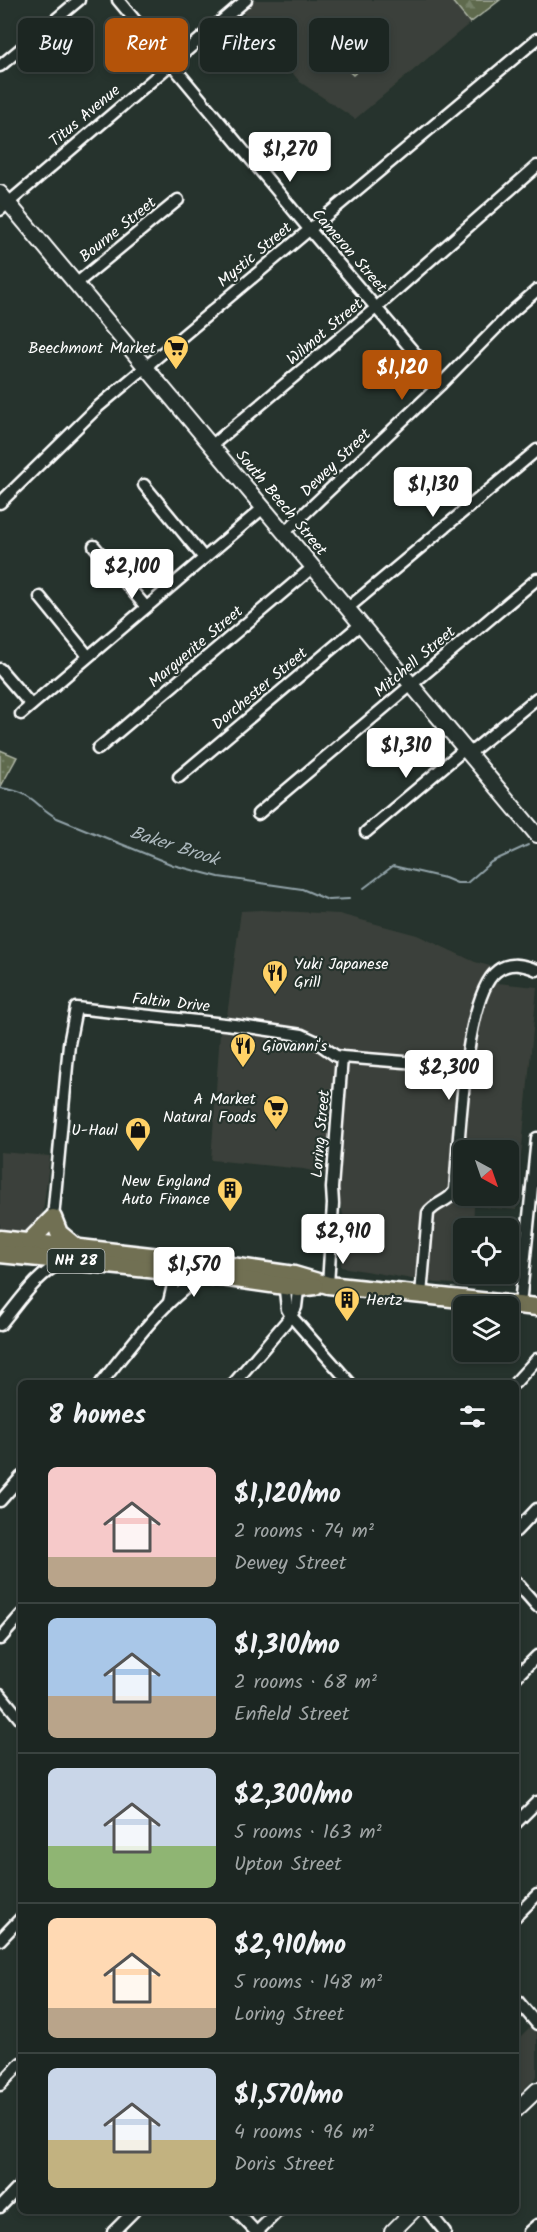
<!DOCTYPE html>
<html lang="en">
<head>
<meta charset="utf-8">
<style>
	:root { --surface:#1c2622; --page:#29322f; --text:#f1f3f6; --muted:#a0a5a5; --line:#3a4340; --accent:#b45309 }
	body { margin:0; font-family:Kalam,sans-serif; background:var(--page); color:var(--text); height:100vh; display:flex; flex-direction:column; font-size:22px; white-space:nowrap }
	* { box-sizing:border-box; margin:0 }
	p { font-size:20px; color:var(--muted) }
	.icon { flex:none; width:33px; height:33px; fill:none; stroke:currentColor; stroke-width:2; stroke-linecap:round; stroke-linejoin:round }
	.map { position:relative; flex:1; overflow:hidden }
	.side { position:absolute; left:18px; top:1380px; width:501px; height:834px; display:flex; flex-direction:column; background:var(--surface); border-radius:9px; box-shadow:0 3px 9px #0003,0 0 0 2px var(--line) }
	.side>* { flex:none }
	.top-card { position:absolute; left:18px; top:18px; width:501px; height:54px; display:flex; gap:12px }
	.needle { width:39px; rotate:140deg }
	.fabs { position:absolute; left:453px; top:1140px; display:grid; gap:12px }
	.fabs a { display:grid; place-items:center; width:66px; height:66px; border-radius:9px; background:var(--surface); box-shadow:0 3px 9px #0003,0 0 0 2px var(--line); font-size:30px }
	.price { position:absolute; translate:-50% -51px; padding:0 14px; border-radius:6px; background:#fff; color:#222; font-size:20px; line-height:39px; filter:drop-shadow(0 2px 3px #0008) }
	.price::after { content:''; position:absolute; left:50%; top:36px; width:18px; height:14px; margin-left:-9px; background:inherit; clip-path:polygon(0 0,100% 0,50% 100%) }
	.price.selected { background:var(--accent); color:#fff }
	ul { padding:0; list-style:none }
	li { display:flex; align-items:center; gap:18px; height:150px; padding:0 30px }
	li+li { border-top:2px solid var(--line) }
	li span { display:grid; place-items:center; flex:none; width:168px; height:120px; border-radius:9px; color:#555 }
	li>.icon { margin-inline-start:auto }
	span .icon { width:72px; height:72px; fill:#fffc; stroke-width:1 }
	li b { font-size:26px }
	h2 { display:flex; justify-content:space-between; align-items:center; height:72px; padding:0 30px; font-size:26px }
	.pill { padding:0 21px; border-radius:9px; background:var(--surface); box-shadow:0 3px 9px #0003,0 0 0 2px var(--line); font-size:21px; line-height:54px }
	.pill.selected { background:var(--accent); color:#fff }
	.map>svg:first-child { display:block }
	.built { fill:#3b413a; fill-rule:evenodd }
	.forest { fill:url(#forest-firs); stroke:#aeb5a6; stroke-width:1.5 }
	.park { fill:url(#park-dots); stroke:#aeb5a6; stroke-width:1.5 }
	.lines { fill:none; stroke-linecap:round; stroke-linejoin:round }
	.stream { stroke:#92a3a9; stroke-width:2 }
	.minor-casing { stroke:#fff; stroke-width:15 }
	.tertiary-casing { stroke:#fff; stroke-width:18 }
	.primary-casing { stroke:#fff; stroke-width:21 }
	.minor { stroke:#26332d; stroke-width:10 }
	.tertiary { stroke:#26332d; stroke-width:14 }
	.primary { stroke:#716f52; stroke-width:16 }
	.labels { text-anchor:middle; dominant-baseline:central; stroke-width:4.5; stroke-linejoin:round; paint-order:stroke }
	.shield { fill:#26332d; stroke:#bec2c0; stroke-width:1.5 }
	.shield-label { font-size:15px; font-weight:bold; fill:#fff }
	.street-label { font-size:16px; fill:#fff; stroke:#26332d }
	.poi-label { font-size:16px; fill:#fff; stroke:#26332d; text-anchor:end }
	.water-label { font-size:18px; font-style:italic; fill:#aebabf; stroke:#26332d }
</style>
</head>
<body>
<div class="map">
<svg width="537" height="2232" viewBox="0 0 537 2232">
	<defs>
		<pattern id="forest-firs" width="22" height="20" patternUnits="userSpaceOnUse" patternTransform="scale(1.5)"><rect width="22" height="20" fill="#5e6b4d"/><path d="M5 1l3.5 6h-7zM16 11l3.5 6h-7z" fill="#768168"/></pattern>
		<pattern id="park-dots" width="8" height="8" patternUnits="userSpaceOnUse" patternTransform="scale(1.5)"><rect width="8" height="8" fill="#5e6b4d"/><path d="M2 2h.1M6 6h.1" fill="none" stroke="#768168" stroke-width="1.8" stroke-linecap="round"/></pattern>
	</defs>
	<rect width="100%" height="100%" fill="#26332d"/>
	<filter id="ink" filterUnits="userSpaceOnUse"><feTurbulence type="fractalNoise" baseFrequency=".0167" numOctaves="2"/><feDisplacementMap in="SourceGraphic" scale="12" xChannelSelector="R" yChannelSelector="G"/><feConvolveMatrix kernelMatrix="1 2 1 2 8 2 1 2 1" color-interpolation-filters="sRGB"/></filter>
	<g filter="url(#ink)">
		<g class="built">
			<polygon points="255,0 451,0 470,23 355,119 300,82 242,12"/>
			<path d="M261 910 339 914 417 935 475 962 490 966 497 983 537 987 516 1210 474 1206 473 1228H464V1274H472V1285L436 1283 341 1267 342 1229 344 1219 337 1188 327 1174 303 1169 211 1160 220 1033 227 1016 241 911ZM464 1150H508V1196H464Z"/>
			<polygon points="0,1152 50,1156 42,1220 38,1225 24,1231 0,1230"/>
			<polygon points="531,2026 537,2033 537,2076 516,2097 516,2041"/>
		</g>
		<polygon class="forest" points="451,0 500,0 470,23"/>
		<g class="park">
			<polygon points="346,47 361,68 353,75 334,57"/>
			<polygon points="0,750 17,757 0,788"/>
		</g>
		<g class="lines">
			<g class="stream">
				<path d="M0 788C33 792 32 803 57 818L173 865 219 877 302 889 328 900 349 899"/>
				<polyline points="364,888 393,866 445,878 457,883 467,883 491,862 528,845"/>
			</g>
			<defs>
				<g id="minor">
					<polyline points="118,0 309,229 441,384"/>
					<polyline points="0,66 79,0"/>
					<polyline points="0,210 246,0"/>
					<polyline points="77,283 178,200"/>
					<polyline points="211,446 377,307 537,166"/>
					<polyline points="144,485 204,558"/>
					<polyline points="0,503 99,406 537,39"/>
					<polyline points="284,533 441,384 513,311 537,290"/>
					<polyline points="94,546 146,607"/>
					<polyline points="40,597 88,656"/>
					<polyline points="348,608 537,450"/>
					<polyline points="0,669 31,705"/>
					<polyline points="21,714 263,508"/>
					<polyline points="98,749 313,567"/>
					<polyline points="470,753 537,698"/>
					<polyline points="179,777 361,624"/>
					<polyline points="258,814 537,579"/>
					<polyline points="366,832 466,748"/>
					<polyline points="53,1218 69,1044 76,1008 234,1025 302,1035 315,1041 336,1056 342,1057 467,1067"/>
					<polyline points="164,1270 173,1285 169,1302"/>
					<polyline points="284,1281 287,1309 291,1316 350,1383"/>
					<polyline points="328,1285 333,1204 332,1188 342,1057"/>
					<path d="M421 1295 428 1213C435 1202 450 1202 455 1190 459 1146 464 995 497 971 510 961 524 965 537 970"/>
					<polyline points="520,1305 537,1138"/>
					<path d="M0 1325C18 1304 37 1273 63 1262"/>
					<path d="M101 1383C128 1350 167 1295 204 1276"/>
					<polyline points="234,1383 291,1316 296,1307 299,1282"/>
					<polyline points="515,1383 537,1359"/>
					<polyline points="0,1501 21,1477"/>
					<polyline points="516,1531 537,1509"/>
					<polyline points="516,1582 537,1606"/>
					<polyline points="0,1639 21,1615"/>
					<polyline points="516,1677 537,1656"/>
					<polyline points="0,1694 21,1720"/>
					<polyline points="516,1823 537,1802"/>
					<polyline points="516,1916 537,1895"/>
					<polyline points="0,1940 21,1918"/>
					<polyline points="516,1999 537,2024"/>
					<polyline points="0,2085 21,2063"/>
					<polyline points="0,2207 21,2185"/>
					<polyline points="236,2211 256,2232"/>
					<polyline points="428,2211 445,2232"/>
					<polyline points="113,2232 134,2211"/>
					<polyline points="257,2232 278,2211"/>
					<polyline points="529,2232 537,2225"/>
				</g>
				<g id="tertiary">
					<polyline points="0,193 537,835"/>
					<polyline points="516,2110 537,2090"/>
					<polyline points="392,2232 413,2211"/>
				</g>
				<g id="primary">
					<polyline points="0,1239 204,1262 294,1275 328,1285 537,1307"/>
					<polyline points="29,1242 53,1218 59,1233 77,1248"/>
					<polyline points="0,1254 207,1275 299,1288 315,1286"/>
				</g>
			</defs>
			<use href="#minor" class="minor-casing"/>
			<use href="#tertiary" class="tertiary-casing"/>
			<use href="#primary" class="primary-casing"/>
			<use href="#minor" class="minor"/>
			<use href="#tertiary" class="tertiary"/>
			<use href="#primary" class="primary"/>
		</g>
	</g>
	<defs>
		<symbol id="supermarket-pin" viewBox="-11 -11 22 30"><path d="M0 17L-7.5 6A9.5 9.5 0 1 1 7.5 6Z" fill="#ffd166" stroke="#26332d"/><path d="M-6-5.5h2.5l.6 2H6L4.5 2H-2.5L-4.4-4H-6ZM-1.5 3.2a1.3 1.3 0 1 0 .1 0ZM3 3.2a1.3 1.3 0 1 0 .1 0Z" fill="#111"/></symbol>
		<symbol id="restaurant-pin" viewBox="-11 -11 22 30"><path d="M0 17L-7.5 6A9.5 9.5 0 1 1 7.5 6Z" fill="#ffd166" stroke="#26332d"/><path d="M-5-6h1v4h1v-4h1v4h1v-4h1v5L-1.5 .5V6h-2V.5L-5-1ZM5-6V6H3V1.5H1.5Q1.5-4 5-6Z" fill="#111"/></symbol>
		<symbol id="shop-pin" viewBox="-11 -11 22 30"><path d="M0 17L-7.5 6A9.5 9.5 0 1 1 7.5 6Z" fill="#ffd166" stroke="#26332d"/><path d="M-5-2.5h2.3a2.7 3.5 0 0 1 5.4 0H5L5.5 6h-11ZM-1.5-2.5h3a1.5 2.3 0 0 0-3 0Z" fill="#111"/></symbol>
		<symbol id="building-pin" viewBox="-11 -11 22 30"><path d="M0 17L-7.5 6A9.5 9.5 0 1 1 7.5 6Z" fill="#ffd166" stroke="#26332d"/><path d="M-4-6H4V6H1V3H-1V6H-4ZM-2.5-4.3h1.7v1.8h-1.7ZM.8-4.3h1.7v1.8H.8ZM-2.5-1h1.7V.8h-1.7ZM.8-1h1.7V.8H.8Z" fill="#111"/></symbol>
	</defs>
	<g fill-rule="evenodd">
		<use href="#supermarket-pin" x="161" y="333" width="30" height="40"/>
		<use href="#restaurant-pin" x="260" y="958" width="30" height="40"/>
		<use href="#restaurant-pin" x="228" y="1031" width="30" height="40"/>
		<use href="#supermarket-pin" x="261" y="1093" width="30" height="40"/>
		<use href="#shop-pin" x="123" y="1115" width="30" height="40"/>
		<use href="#building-pin" x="215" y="1175" width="30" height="40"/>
		<use href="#building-pin" x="332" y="1285" width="30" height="40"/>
	</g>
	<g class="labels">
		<rect class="shield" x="47.5" y="1249" width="57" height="24" rx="4.5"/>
		<g class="shield-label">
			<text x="76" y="1261">NH 28</text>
		</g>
		<g class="street-label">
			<text transform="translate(85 116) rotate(-40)">Titus Avenue</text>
			<text transform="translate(118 230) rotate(-39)">Bourne Street</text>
			<text transform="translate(349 251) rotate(49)">Cameron Street</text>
			<text transform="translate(255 255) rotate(-40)">Mystic Street</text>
			<text transform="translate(325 332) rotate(-40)">Wilmot Street</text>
			<text transform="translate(336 463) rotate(-44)">Dewey Street</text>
			<text transform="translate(281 503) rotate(50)">South Beech Street</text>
			<text transform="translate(196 647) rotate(-40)">Marguerite Street</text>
			<text transform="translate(415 662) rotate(-40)">Mitchell Street</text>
			<text transform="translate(260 689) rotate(-40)">Dorchester Street</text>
			<text transform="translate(171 1003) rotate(6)">Faltin Drive</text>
			<text transform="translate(321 1134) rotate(-85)">Loring Street</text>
		</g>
		<g class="poi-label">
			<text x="156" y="348">Beechmont Market</text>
			<text x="294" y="964" text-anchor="start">Yuki Japanese<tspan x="294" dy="18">Grill</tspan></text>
			<text x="262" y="1046" text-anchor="start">Giovanni's</text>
			<text x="256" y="1099">A Market<tspan x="256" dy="18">Natural Foods</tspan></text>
			<text x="118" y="1130">U-Haul</text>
			<text x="210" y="1181">New England<tspan x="210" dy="18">Auto Finance</tspan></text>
			<text x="366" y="1300" text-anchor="start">Hertz</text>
		</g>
		<g class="water-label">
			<text transform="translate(174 847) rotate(18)">Baker Brook</text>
		</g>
	</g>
</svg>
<div class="fabs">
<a><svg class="needle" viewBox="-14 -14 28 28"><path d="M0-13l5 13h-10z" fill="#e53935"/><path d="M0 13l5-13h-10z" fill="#a0a5a5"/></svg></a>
<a><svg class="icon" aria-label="locate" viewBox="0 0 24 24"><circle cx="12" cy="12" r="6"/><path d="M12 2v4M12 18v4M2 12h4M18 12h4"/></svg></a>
<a><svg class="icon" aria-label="layers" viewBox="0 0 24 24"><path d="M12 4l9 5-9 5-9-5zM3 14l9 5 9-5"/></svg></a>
</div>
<b class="price" style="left:290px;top:183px">$1,270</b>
<b class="price selected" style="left:402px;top:401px">$1,120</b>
<b class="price" style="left:433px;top:518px">$1,130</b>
<b class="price" style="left:132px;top:600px">$2,100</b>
<b class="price" style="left:406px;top:779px">$1,310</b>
<b class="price" style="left:449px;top:1101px">$2,300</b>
<b class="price" style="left:343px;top:1265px">$2,910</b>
<b class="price" style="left:194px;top:1298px">$1,570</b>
<div class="top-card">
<a class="pill">Buy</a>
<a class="pill selected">Rent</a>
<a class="pill">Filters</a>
<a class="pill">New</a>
</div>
<section class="side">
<h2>8 homes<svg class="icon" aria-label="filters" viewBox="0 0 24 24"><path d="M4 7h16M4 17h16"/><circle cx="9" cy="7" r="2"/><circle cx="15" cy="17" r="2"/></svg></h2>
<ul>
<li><span style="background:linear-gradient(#f6c9c9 75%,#b9a48a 0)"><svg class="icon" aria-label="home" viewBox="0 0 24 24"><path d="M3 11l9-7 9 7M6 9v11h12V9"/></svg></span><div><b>$1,120/mo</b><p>2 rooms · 74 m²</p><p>Dewey Street</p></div></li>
<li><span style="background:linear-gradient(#a9c7e8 65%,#b9a48a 0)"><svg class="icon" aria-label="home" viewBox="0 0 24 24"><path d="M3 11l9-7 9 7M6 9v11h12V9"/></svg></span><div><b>$1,310/mo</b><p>2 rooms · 68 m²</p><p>Enfield Street</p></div></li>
<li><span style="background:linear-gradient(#c9d6e8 65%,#8fb573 0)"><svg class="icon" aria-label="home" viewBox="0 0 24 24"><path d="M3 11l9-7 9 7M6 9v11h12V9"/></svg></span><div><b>$2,300/mo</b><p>5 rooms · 163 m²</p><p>Upton Street</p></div></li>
<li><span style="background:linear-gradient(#ffd9b3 75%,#b9a48a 0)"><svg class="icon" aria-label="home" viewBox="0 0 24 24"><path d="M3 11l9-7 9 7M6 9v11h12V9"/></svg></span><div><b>$2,910/mo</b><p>5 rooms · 148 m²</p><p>Loring Street</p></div></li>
<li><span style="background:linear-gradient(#c9d6e8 60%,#c2b280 0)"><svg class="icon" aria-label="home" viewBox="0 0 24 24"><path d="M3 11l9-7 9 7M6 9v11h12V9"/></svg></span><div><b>$1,570/mo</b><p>4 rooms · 96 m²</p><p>Doris Street</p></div></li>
</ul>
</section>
</div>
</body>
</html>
